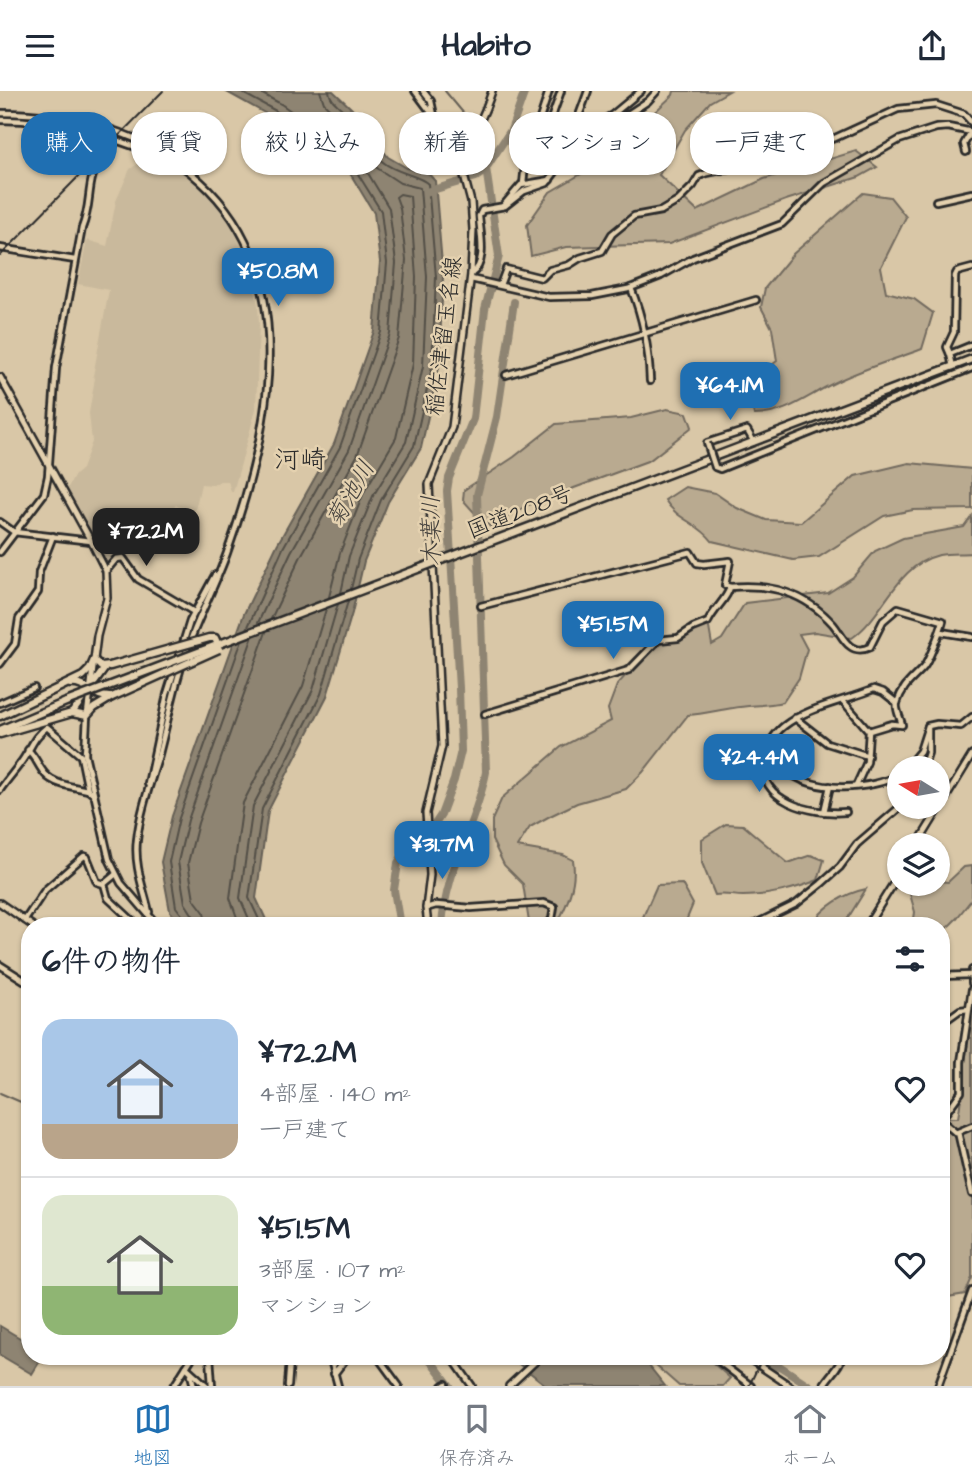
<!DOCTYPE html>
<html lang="ja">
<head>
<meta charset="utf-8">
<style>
	:root { --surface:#fff; --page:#f6f6f7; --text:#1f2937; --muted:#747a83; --line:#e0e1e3; --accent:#1f6fb2 }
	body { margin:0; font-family:"Architects Daughter","Klee One",sans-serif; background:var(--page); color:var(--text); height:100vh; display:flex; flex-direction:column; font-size:26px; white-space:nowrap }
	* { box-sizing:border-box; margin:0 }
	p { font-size:23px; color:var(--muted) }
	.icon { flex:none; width:38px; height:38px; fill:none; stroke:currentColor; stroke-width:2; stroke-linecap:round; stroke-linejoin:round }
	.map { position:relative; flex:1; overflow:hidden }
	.panel { position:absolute; left:21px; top:826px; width:929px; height:448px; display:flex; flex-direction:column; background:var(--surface); border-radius:28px; box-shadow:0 2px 5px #0004 }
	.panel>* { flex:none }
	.banner { position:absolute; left:21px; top:21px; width:931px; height:63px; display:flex; gap:14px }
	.needle { width:46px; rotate:281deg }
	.controls { position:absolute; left:887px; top:665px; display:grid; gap:14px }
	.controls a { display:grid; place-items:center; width:63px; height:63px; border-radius:50%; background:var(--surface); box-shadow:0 2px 5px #0004; font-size:35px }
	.price { position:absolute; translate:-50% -60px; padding:0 16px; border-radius:14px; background:var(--accent); color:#fff; font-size:23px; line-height:46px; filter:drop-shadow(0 2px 4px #0008) }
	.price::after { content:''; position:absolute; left:50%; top:42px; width:21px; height:16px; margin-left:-10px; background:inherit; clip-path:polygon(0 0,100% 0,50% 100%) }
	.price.active { background:#222; color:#fff }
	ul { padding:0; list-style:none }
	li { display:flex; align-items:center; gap:21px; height:175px; padding:0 21px }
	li+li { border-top:2px solid var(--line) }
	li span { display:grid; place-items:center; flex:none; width:196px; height:140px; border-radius:21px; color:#555 }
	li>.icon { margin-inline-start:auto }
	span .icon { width:84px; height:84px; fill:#fffc; stroke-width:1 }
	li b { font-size:30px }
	h2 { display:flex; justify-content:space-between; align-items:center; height:84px; padding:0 21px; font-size:30px }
	.chip { padding:0 24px; border-radius:28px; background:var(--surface); box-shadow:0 2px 5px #0004; font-size:24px; line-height:63px }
	.chip.active { background:var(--accent); color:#fff }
	header { display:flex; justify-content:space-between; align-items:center; height:91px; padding:0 21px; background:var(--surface); font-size:32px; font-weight:700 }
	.tabs { display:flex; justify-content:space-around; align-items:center; height:98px; border-top:2px solid var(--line); background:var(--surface); font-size:19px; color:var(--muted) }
	.tabs a { display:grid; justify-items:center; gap:4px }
	.tabs .active { color:var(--accent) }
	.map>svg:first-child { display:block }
	.built { fill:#c9b99c }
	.green { fill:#b9aa90; stroke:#726a5e; stroke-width:2 }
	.water { fill:#8e8472; stroke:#666056; stroke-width:2 }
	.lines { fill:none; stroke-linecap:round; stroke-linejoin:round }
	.shore { stroke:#534f47; stroke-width:2 }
	.stream { stroke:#666056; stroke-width:2 }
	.river { stroke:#8e8472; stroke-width:8 }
	.minor-tunnel { stroke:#b6a88e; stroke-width:4.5; stroke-dasharray:4.5 2; stroke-linecap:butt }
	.minor-casing { stroke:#2b2b2b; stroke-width:10 }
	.major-casing { stroke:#2b2b2b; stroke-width:10 }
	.highway-casing { stroke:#2b2b2b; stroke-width:11 }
	.minor { stroke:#e4d1af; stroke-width:4.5 }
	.major { stroke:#e4d1af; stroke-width:5 }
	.highway { stroke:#e4d1af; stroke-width:6 }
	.rail { stroke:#2b2b2b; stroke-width:2 }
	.minor-bridge-casing { stroke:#2b2b2b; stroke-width:10; stroke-linecap:butt }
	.highway-bridge-casing { stroke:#2b2b2b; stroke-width:11; stroke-linecap:butt }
	.minor-bridge { stroke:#e4d1af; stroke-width:4.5 }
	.highway-bridge { stroke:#e4d1af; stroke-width:6 }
	.labels { text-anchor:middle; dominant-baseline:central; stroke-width:5; stroke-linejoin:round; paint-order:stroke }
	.street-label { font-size:23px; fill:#2b2b2b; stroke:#e4d1af }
	.water-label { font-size:24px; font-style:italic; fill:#44413d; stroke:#e4d1af }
	.quarter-label { font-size:26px; fill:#2b2b2b; stroke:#e4d1af }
</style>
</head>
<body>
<header><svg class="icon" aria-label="menu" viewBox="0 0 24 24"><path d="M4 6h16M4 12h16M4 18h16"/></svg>Habito<svg class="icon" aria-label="share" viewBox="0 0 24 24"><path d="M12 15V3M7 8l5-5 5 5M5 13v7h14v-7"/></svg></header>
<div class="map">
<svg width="972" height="1295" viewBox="0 0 972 1295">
	<rect width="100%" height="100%" fill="#d9c7a7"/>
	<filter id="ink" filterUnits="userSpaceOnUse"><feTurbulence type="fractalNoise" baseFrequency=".0143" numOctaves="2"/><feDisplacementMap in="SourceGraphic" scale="14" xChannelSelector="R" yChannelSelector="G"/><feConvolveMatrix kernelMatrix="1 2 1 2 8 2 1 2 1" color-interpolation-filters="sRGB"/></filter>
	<g filter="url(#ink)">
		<polygon class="built" points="155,65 180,78 207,100 232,135 249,173 258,214 259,234 256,318 233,401 231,401 228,390 220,390 213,394 201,393 194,424 176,414 146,448 133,453 126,460 117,457 107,474 100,456 67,398 75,384 82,378 92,351 89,322 95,287 93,285 109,199 78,193 87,149 107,155 116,110 130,78 147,67"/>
		<g class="green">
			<polygon points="674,0 729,0 710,11 685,39 659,84 697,120 764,88 856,60 877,76 859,86 786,109 669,153 566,156 531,165 527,134 550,101 600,72 673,4"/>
			<path d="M863 102 890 106 906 126 881 176 886 201 914 208 933 222 922 258C893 269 862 278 834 292 807 305 785 324 754 324 749 297 754 286 777 270L772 237 761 216 765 197 793 163Z"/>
			<polygon points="667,318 687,322 692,336 650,369 528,414 491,436 481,429 463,409 464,399 514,366 556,333 631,327"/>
			<path d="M909 372 972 378V418L913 419 884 425 819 466 793 469 712 450C699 432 677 429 665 409L685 396 715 402 737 417 766 429 801 431 855 385Z"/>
			<path d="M972 425V462C961 463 949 462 939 464 895 475 886 523 852 547L815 541 799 543 807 558 799 587 783 611C766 615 750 614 733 617 718 619 704 623 688 624L643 681 626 698 577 712 550 725 530 736 517 756 563 764 573 769C577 793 567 814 556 835H526L529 831 523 793 504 774 492 749V729L502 707 561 656 611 630 608 618 617 594 658 549 678 547 708 531 712 554 722 548 745 512 828 502 853 486 875 460 903 447 964 436Z"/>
			<path d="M726 733 743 734 788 772 811 764 824 769 818 789C796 798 767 805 743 805 733 805 725 802 715 804L702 772V748Z"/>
			<polygon points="972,775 972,808 956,828 942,842 942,835 913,835 915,821 908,796 938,793 938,790 948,791 964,776"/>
			<polygon points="682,793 693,813 684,835 639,835 657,794"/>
			<path d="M866 798 843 835H812C821 816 846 802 866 798Z"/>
			<path d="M972 926V1187L965 1203 942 1207V1027H958C964 993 965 959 972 926Z"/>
			<polygon points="660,1265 705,1265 730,1287 723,1295 679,1295 654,1273"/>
		</g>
		<g class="water">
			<polygon points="225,0 333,0 352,18 388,66 407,77 427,81 435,90 443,185 439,276 421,357 388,411 364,470 352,522 327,605 268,720 256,807 269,835 182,835 170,820 161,771 172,725 244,523 277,454 334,353 374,240 380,171 374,122 348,79 272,26"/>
			<polygon points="0,1235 30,1253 30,1265 43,1265 32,1283 0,1264"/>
			<polygon points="492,1265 641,1265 665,1295 547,1295 510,1266 495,1268"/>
		</g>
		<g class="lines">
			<g class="shore">
				<polyline points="239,0 276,20 353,75 381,120 387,172 381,241 340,356 283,457 247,538"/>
				<polyline points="257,0 281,13 360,69 389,117 396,172 390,243 349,359 291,461 257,534"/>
				<polyline points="320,0 324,12 340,28 377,77 400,92 420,97 427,186 423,275 406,351 373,405 349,465 341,502"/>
				<path d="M329 0C330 10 339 14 346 22 359 37 368 58 383 71 397 83 420 84 428 93L436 186 432 276 414 355 381 409 358 468 351 498"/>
				<polyline points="271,528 301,465 357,365 399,247 406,169 400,117 396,106 400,103 410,105 416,186 413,273 396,347 364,401 340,462 329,506"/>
				<polyline points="187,835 186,829 176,816 169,771 179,727 242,549"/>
				<polyline points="196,835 194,826 185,812 178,771 188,729 253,545"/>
				<polyline points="206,835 204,821 194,808 188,772 198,732 266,541"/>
				<polyline points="240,835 230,807 243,712 303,595 326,518"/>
				<polyline points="252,835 240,807 253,715 313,599 338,513"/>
				<polyline points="262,835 249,807 262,718 321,603 348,510"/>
			</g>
			<g class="stream">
				<polyline points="445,0 475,36"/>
				<polyline points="485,80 487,63"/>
				<polyline points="0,872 29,889"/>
				<polyline points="0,1002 30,1015"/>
				<polyline points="752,1265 797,1295"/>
			</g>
			<g class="river">
				<polyline points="426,101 476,86 485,80"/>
				<polyline points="400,835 394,799 398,772 410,753 435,733 441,724 454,689 461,660 459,597 447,400 449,387 473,328 485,218 499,165 486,77 511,39 525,0"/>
				<path d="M442 835C445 780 476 734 486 681L477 404 497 326 514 211"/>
				<polyline points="427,1265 450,1295"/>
				<polyline points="760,1265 771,1275 781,1276 810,1295"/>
			</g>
			<polyline class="minor-tunnel" points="34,597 47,636"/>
			<defs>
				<g id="minor">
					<polyline points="415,0 447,43 458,62"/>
					<polyline points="423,0 431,10 434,24"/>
					<polyline points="561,0 538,65 537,70 540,74 547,76 570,49 612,24 641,0"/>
					<path d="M0 22C72 22 146 40 200 90 305 185 269 345 227 462 217 490 203 517 192 545 176 584 169 626 158 667 150 693 140 721 137 749 134 774 143 796 149 821"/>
					<path d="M0 29C63 29 120 48 178 73"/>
					<polyline points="772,36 777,37 781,63"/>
					<polyline points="778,42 815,37 817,52"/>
					<polyline points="754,51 759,70"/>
					<polyline points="577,57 570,49 588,0"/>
					<polyline points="966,61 964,53 971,41"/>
					<polyline points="523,93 525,74 549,0"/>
					<polyline points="936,110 972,102"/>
					<polyline points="503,115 521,94 550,89"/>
					<polyline points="0,157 75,169"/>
					<path d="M471 183C488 173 480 142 479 125L482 119 505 115 524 100 547 92 562 72 577 57 648 10 657 0"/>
					<polyline points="471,188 549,206 592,205 628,198 661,185 693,167 782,133 824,92 899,49 936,37 948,36 972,41"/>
					<polyline points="500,194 506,178 542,187 550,179 569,174 580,167 602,160 612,143 634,125 661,120 678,110 693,95 699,85 707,82 749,73 835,47 898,18 936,14 964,23 972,32"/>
					<path d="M631 197C643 227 649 257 650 290"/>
					<polyline points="950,263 947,256 954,241 955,185 957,181 972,177"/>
					<polyline points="953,276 950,263 972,254"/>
					<polyline points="506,284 756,209"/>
					<polyline points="707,352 747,339 754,351"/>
					<polyline points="715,376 720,378 972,277"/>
					<polyline points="0,431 14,441 91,450"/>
					<path d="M0 461 44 403 48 385 56 277 82 137C93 110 85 91 101 67L98 42"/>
					<polyline points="106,480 116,468 123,467 138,488 194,521"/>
					<path d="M730 496C771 492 805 502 833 533 839 540 843 550 850 555 856 560 864 559 870 556L883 530 898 517 943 530C941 538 928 572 923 577 911 590 903 594 897 612 895 618 901 628 902 634L892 633 869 640"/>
					<polyline points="481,515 690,461 697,472 704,473 730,470 725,494 730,496"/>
					<polyline points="941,541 972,546"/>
					<polyline points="0,573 15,553 19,528 38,501 39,481 53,445"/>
					<polyline points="843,610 869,640 867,671 856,695"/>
					<polyline points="0,612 34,597"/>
					<path d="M485 623 629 579 658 549 678 547 693 537 708 531C714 518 728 507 730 496"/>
					<polyline points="87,625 85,663 109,768 121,792 158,835"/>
					<polyline points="795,627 827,652 868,665"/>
					<polyline points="928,635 937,633 961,635 972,626"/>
					<path d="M776 647C778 657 779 669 786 678 809 703 873 700 900 683"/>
					<path d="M28 659C36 666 38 675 45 683 54 694 75 696 88 699"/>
					<polyline points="906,677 920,660 928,635"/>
					<polyline points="923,677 928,662 928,636"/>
					<polyline points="148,693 167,603 190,530 215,484"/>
					<path d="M0 699C8 687 17 678 24 667 33 653 34 646 47 636L81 665 88 699 94 704"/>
					<polyline points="824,721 830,695"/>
					<path d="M846 721C812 724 756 711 764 667 766 656 775 642 784 635 808 616 845 610 874 598L883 601 897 612"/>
					<polyline points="104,793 116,783"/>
					<polyline points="426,817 436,814 471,817 544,812 554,816 552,828 547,835"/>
					<polyline points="25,829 45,799 84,765 87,766 97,791 104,793 108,807 138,835"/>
					<polyline points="751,835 796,813 821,793 840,776 857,753 900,716"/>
					<polyline points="0,874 30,893"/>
					<polyline points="972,879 972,892"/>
					<polyline points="942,885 971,884"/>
					<polyline points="942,932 960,919 969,918"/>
					<polyline points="942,1027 961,1001 961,971 972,898"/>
					<polyline points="942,1030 956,1042 958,1041"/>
					<polyline points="972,1035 958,1041 972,1103"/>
					<polyline points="210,1265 212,1295"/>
					<polyline points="330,1265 338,1295"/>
					<polyline points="377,1265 399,1295"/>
					<polyline points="451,1265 472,1295"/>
					<polyline points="712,1265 751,1295"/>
					<polyline points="186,1276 207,1295"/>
					<polyline points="334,1283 348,1265"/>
					<polyline points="191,1284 194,1295"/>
					<polyline points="174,1295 193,1265"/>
					<polyline points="288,1295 290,1269 310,1265"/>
					<polyline points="443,1295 446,1293"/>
					<path d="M823 1295C828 1285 841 1275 842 1265"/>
					<polyline points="938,1295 972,1200"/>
				</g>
				<g id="major">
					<polyline points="0,286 91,450 106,480 107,507 97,545 87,625"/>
					<polyline points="917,754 972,664"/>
					<polyline points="0,812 33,835"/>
					<path d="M428 835 426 817 430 784 426 722 442 655 429 393 452 336 471 183 473 139 471 111 458 62C475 43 484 25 492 0"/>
					<polyline points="867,835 900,782"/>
					<polyline points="745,1265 790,1295"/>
					<polyline points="509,1295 541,1265"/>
				</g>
				<g id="highway">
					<polyline points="521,439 972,268"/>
					<path d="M70 593C86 591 94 607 111 606"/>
					<polyline points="72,622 105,577"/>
					<polyline points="0,625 83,585 90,578 94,569 101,576 110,575"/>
					<polyline points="0,639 66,611"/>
					<polyline points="0,643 72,622 87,625 94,617 112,606"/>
				</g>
			</defs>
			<use href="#minor" class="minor-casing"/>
			<use href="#major" class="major-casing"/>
			<use href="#highway" class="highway-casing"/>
			<use href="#minor" class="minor"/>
			<use href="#major" class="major"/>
			<use href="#highway" class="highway"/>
			<g class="rail">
				<polyline points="0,165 163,0"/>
				<polyline points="749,1295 763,1265"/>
			</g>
			<defs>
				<polyline id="minor-bridge" points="707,352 715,376"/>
				<g id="highway-bridge">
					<polyline points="110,575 209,547 215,547 218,554"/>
					<polyline points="112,606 219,558"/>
					<polyline points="66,611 521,439"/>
				</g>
			</defs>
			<use href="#minor-bridge" class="minor-bridge-casing"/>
			<use href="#highway-bridge" class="highway-bridge-casing"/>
			<use href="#minor-bridge" class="minor-bridge"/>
			<use href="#highway-bridge" class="highway-bridge"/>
		</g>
	</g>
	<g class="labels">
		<g class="street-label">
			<text transform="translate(444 245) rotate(-83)">稲佐津留玉名線</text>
			<text transform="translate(520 421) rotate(-21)">国道208号</text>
		</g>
		<g class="water-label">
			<text transform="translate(351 403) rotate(-60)">菊池川</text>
			<text transform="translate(432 440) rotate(-91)">木葉川</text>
		</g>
		<g class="quarter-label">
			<text x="300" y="369">河崎</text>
		</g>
	</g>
</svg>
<div class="controls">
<a><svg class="needle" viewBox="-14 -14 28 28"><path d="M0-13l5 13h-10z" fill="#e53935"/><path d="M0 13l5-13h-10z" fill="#747a83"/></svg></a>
<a><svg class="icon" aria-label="layers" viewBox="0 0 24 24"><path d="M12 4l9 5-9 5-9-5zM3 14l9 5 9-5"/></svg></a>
</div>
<b class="price" style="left:278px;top:217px">¥50.8M</b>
<b class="price" style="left:730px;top:331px">¥64.1M</b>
<b class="price active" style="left:146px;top:477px">¥72.2M</b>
<b class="price" style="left:613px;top:570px">¥51.5M</b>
<b class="price" style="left:759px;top:703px">¥24.4M</b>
<b class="price" style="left:442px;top:790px">¥31.7M</b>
<div class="banner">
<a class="chip active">購入</a>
<a class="chip">賃貸</a>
<a class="chip">絞り込み</a>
<a class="chip">新着</a>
<a class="chip">マンション</a>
<a class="chip">一戸建て</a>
</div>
<section class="panel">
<h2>6件の物件<svg class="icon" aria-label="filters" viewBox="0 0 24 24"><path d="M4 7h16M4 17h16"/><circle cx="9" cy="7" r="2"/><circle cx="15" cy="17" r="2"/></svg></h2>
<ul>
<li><span style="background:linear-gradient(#a9c7e8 75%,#b9a48a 0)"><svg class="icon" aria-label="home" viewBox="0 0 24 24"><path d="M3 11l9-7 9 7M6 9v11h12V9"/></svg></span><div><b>¥72.2M</b><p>4部屋 · 140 m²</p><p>一戸建て</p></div><svg class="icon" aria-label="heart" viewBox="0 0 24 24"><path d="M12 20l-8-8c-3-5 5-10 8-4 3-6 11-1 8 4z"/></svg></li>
<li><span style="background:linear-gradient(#dfe7d0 65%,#8fb573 0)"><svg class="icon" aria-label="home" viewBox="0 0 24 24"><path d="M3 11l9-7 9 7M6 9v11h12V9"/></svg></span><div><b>¥51.5M</b><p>3部屋 · 107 m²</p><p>マンション</p></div><svg class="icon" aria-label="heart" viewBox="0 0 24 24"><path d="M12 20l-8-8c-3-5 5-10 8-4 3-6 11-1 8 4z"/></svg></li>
</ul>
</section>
</div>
<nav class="tabs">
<a class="active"><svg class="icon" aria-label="map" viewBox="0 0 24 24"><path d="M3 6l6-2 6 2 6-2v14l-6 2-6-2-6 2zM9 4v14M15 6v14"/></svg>地図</a>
<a><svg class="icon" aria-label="saved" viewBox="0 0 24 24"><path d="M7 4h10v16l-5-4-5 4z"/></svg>保存済み</a>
<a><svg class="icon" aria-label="home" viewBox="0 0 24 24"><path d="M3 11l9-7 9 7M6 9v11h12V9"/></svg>ホーム</a>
</nav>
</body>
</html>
